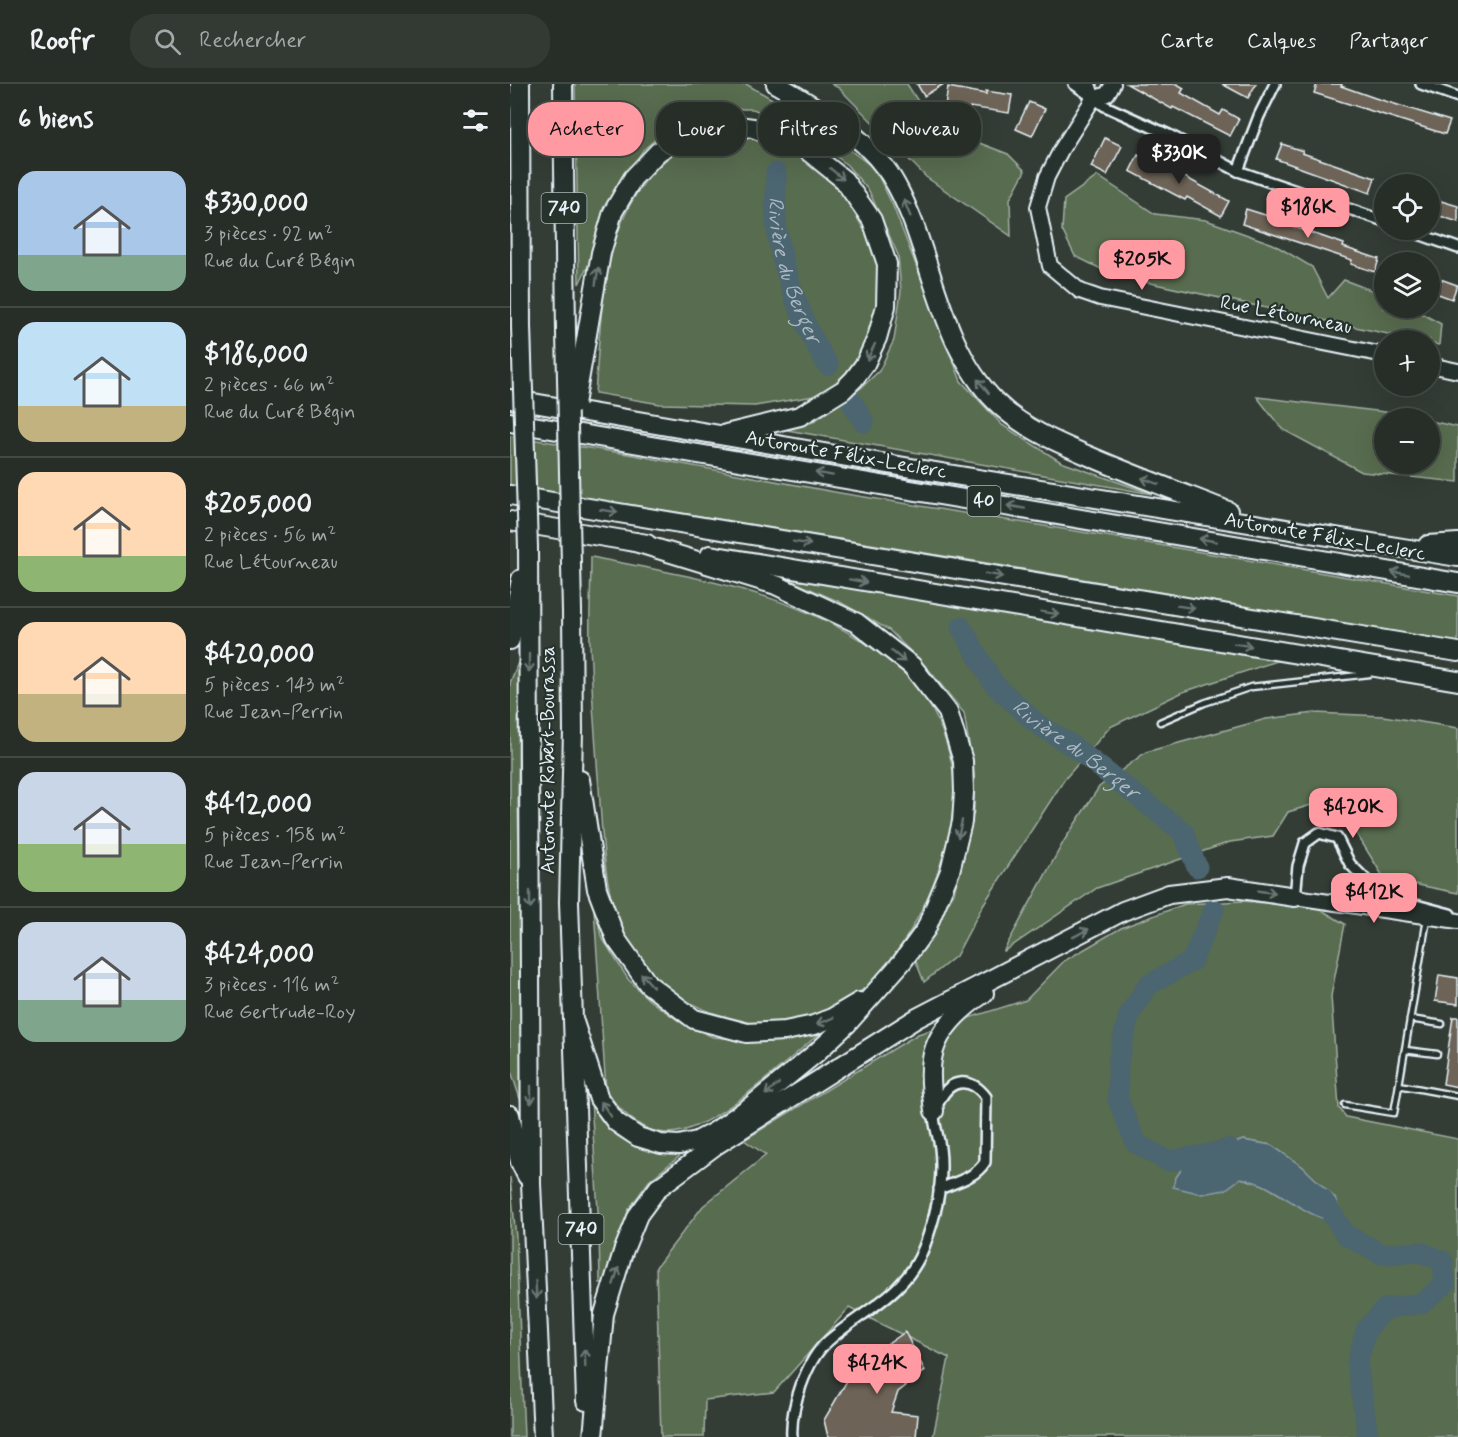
<!DOCTYPE html>
<html lang="fr">
<head>
<meta charset="utf-8">
<style>
	:root { --surface:#272e28; --page:#333a34; --text:#f1f3f6; --muted:#a4a8a8; --line:#434a45; --accent:#ff9aa2 }
	body { margin:0; font-family:Mynerve,sans-serif; background:var(--page); color:var(--text); height:100vh; display:flex; flex-direction:column; font-size:22px; white-space:nowrap }
	* { box-sizing:border-box; margin:0 }
	p { font-size:20px; color:var(--muted) }
	.icon { flex:none; width:33px; height:33px; fill:none; stroke:currentColor; stroke-width:2; stroke-linecap:round; stroke-linejoin:round }
	.map { position:relative; flex:1; overflow:hidden }
	.side { display:flex; flex-direction:column; background:var(--surface); width:510px }
	.side>* { flex:none }
	.top-card { position:absolute; left:18px; top:18px; width:570px; height:54px; display:flex; gap:12px }
	.fabs { position:absolute; left:864px; top:90px; display:grid; gap:12px }
	.fabs a { display:grid; place-items:center; width:66px; height:66px; border-radius:50%; background:var(--surface); box-shadow:0 6px 24px #0002,0 0 0 2px var(--line); font-size:30px }
	.price { position:absolute; translate:-50% -51px; padding:0 14px; border-radius:12px; background:var(--accent); color:#111; font-size:20px; line-height:39px; filter:drop-shadow(0 2px 3px #0008) }
	.price::after { content:''; position:absolute; left:50%; top:36px; width:18px; height:14px; margin-left:-9px; background:inherit; clip-path:polygon(0 0,100% 0,50% 100%) }
	.price.selected { background:#222; color:#fff }
	ul { padding:0; list-style:none }
	li { display:flex; align-items:center; gap:18px; height:150px; padding:0 18px }
	li+li { border-top:2px solid var(--line) }
	li span { display:grid; place-items:center; flex:none; width:168px; height:120px; border-radius:18px; color:#555 }
	li>.icon { margin-inline-start:auto }
	span .icon { width:72px; height:72px; fill:#fffc; stroke-width:1 }
	li b { font-size:26px }
	h2 { display:flex; justify-content:space-between; align-items:center; height:72px; padding:0 18px; font-size:26px }
	.chip { padding:0 21px; border-radius:24px; background:var(--surface); box-shadow:0 6px 24px #0002,0 0 0 2px var(--line); font-size:21px; line-height:54px }
	.chip.selected { background:var(--accent); color:#111 }
	header { display:flex; align-items:center; gap:36px; box-sizing:border-box; height:84px; padding:0 30px; background:var(--surface); border-bottom:2px solid var(--line) }
	header strong { font-size:28px }
	nav { display:flex; gap:33px; margin-inline-start:auto; font-size:21px }
	.search { width:420px; height:54px; background:var(--page); display:flex; align-items:center; gap:15px; box-sizing:border-box; padding:0 21px; border-radius:24px; color:var(--muted); font-size:22px }
	main { display:flex; flex:1; min-height:0 }
	.map>svg:first-child { display:block }
	.green { fill:#586c4f; stroke:#a0aea4; stroke-width:1.5; fill-rule:evenodd }
	.water { fill:#4c6571; stroke:#8a9da7; stroke-width:1.5 }
	.lines { fill:none; stroke-linecap:round; stroke-linejoin:round }
	.river { stroke:#4c6571; stroke-width:21 }
	.building { fill:#6d6357; stroke:#e8f1f8; stroke-width:1.5 }
	.lane-casing { stroke:#e8f1f8; stroke-width:9 }
	.street-casing { stroke:#e8f1f8; stroke-width:14 }
	.secondary-casing { stroke:#e8f1f8; stroke-width:18 }
	.highway-casing { stroke:#e8f1f8; stroke-width:22 }
	.lane { stroke:#26332d; stroke-width:4.5 }
	.street { stroke:#26332d; stroke-width:9 }
	.secondary { stroke:#26332d; stroke-width:14 }
	.highway { stroke:#26332d; stroke-width:18 }
	.highway-bridge-casing { stroke:#e8f1f8; stroke-width:22; stroke-linecap:butt }
	.highway-bridge { stroke:#26332d; stroke-width:18 }
	.oneway { stroke:#6a7674 }
	.labels { text-anchor:middle; dominant-baseline:central; stroke-width:4.5; stroke-linejoin:round; paint-order:stroke }
	.shield { fill:#26332d; stroke:#aeb8bb; stroke-width:1.5 }
	.shield-label { font-size:18px; font-weight:bold; fill:#e8f1f8 }
	.street-label { font-size:20px; fill:#e8f1f8; stroke:#26332d }
	.water-label { font-size:21px; font-style:italic; fill:#aab9c2; stroke:#26332d }
</style>
</head>
<body>
<header>
<strong>Roofr</strong>
<div class="search"><svg class="icon" aria-label="search" viewBox="0 0 24 24"><circle cx="10" cy="10" r="6"/><path d="M15 15l6 6"/></svg>Rechercher</div>
<nav><a>Carte</a><a>Calques</a><a>Partager</a></nav>
</header>
<main>
<section class="side">
<h2>6 biens<svg class="icon" aria-label="filters" viewBox="0 0 24 24"><path d="M4 7h16M4 17h16"/><circle cx="9" cy="7" r="2"/><circle cx="15" cy="17" r="2"/></svg></h2>
<ul>
<li><span style="background:linear-gradient(#a9c7e8 70%,#7fa58c 0)"><svg class="icon" aria-label="home" viewBox="0 0 24 24"><path d="M3 11l9-7 9 7M6 9v11h12V9"/></svg></span><div><b>$330,000</b><p>3 pièces · 92 m²</p><p>Rue du Curé Bégin</p></div></li>
<li><span style="background:linear-gradient(#bfe0f5 70%,#c2b280 0)"><svg class="icon" aria-label="home" viewBox="0 0 24 24"><path d="M3 11l9-7 9 7M6 9v11h12V9"/></svg></span><div><b>$186,000</b><p>2 pièces · 66 m²</p><p>Rue du Curé Bégin</p></div></li>
<li><span style="background:linear-gradient(#ffd9b3 70%,#8fb573 0)"><svg class="icon" aria-label="home" viewBox="0 0 24 24"><path d="M3 11l9-7 9 7M6 9v11h12V9"/></svg></span><div><b>$205,000</b><p>2 pièces · 56 m²</p><p>Rue Létourneau</p></div></li>
<li><span style="background:linear-gradient(#ffd9b3 60%,#c2b280 0)"><svg class="icon" aria-label="home" viewBox="0 0 24 24"><path d="M3 11l9-7 9 7M6 9v11h12V9"/></svg></span><div><b>$420,000</b><p>5 pièces · 143 m²</p><p>Rue Jean-Perrin</p></div></li>
<li><span style="background:linear-gradient(#c9d6e8 60%,#8fb573 0)"><svg class="icon" aria-label="home" viewBox="0 0 24 24"><path d="M3 11l9-7 9 7M6 9v11h12V9"/></svg></span><div><b>$412,000</b><p>5 pièces · 158 m²</p><p>Rue Jean-Perrin</p></div></li>
<li><span style="background:linear-gradient(#c9d6e8 65%,#7fa58c 0)"><svg class="icon" aria-label="home" viewBox="0 0 24 24"><path d="M3 11l9-7 9 7M6 9v11h12V9"/></svg></span><div><b>$424,000</b><p>3 pièces · 116 m²</p><p>Rue Gertrude-Roy</p></div></li>
</ul>
</section>
<div class="map">
<svg width="948" height="1353" viewBox="0 0 948 1353">
	<rect width="100%" height="100%" fill="#343d35"/>
	<filter id="ink" filterUnits="userSpaceOnUse"><feTurbulence type="fractalNoise" baseFrequency=".0167" numOctaves="2"/><feDisplacementMap in="SourceGraphic" scale="12" xChannelSelector="R" yChannelSelector="G"/><feConvolveMatrix kernelMatrix="1 2 1 2 8 2 1 2 1" color-interpolation-filters="sRGB"/></filter>
	<g filter="url(#ink)">
		<g class="green">
			<polygon points="65,0 236,0 304,39 365,85 383,122 451,297 492,341 551,378 642,410 277,346 303,338 351,304 369,287 384,256 391,207 388,171 359,107 337,81 294,46 243,25 202,25 161,42 133,66 94,128 86,165 69,200"/>
			<polygon points="321,0 397,0 411,22 438,47 498,70 515,87 500,115 501,152 416,93 329,4"/>
			<path d="M216 51 248 54 275 65 304 83 332 108 356 149 369 178 368 209 364 236 353 266 327 301 304 312 245 322 150 320 85 309C92 228 90 125 162 71 167 67 174 61 180 58 190 53 205 53 216 51Z"/>
			<polygon points="588,92 645,130 696,136 763,160 802,183 818,214 834,196 874,211 874,224 902,224 931,240 929,261 920,259 920,256 906,256 603,191 565,172 552,146 554,116"/>
			<polygon points="747,313 875,328 908,334 874,334 874,380 920,380 920,337 948,343 948,398 852,388 772,345"/>
			<polygon points="0,352 118,370 330,409 608,454 948,512 948,559 531,488 0,401"/>
			<path d="M81 473C190 494 312 512 396 591 422 615 437 652 443 687 453 752 406 859 357 902 334 922 302 936 271 941 254 944 234 937 217 933 181 924 145 901 124 869 93 822 93 758 89 704 85 657 82 609 80 561 79 532 81 502 81 473Z"/>
			<polygon points="275,494 773,575 673,608 600,643 554,696 473,821 446,872 414,898 405,875 444,809 464,727 464,691 454,629 419,586 379,546 330,518"/>
			<polygon points="9,576 8,717 14,996 12,1021 0,984 0,599"/>
			<polygon points="805,629 873,632 948,644 948,809 874,794 835,731 808,719 778,728 763,752 720,758 587,804 493,868 554,757 589,703 636,668 756,635"/>
			<path d="M83 810 91 852 118 895 139 916 172 939 203 953 247 957 309 950C276 977 200 1050 158 1049 131 1049 110 1027 96 1007Z"/>
			<path d="M733 817 808 824 835 840 821 912 829 1024 836 1033 948 1055V1353H423L439 1274 339 1224 264 1308 195 1316 194 1353H151L146 1183 193 1122 256 1071 234 1056 408 950 516 916 554 877 611 844 675 820ZM733 1056 761 1061 793 1083 803 1130 754 1101 731 1094 665 1095 677 1077Z"/>
			<path d="M81 1016C85 1023 88 1031 92 1037 110 1061 144 1071 172 1070L139 1097 119 1125 94 1199H90L89 1143Z"/>
			<polygon points="0,1093 6,1153 14,1353 0,1353"/>
		</g>
		<path class="water" d="M733 1056 761 1061 793 1083 825 1114 834 1136C805 1141 778 1112 753 1101 746 1098 738 1096 731 1094L715 1106 692 1110 663 1103 665 1095 677 1077Z"/>
		<g class="lines">
			<g class="river">
				<path id="s1" d="M266 89C266 109 264 133 268 153 275 195 295 245 318 281"/>
				<polyline points="342,318 354,338"/>
				<path id="s2" d="M451 543 484 600 526 639 564 663 673 748 687 783"/>
				<polyline points="704,825 682,877 638,901 619,931 608,978 608,1016 626,1059 657,1077 696,1071 719,1065"/>
				<polyline points="812,1115 836,1151 871,1170 910,1168 933,1177 935,1200 912,1219 875,1225 856,1246 847,1279 858,1353"/>
			</g>
		</g>
		<g class="building">
			<polygon points="407,0 434,0 414,12"/>
			<polygon points="617,0 667,0 674,4 671,9 710,31 713,26 729,35 720,52 663,23 662,25"/>
			<polygon points="712,0 746,0 738,14"/>
			<polygon points="807,0 832,0 831,2 865,14 940,37 935,50 804,9"/>
			<polygon points="438,3 476,10 476,7 502,11 499,29 460,23 460,27 435,23"/>
			<polygon points="519,18 535,25 522,52 506,45"/>
			<polygon points="595,54 612,62 597,91 581,83"/>
			<polygon points="772,60 793,67 792,69 865,94 860,109 766,75"/>
			<polygon points="628,71 660,89 662,86 719,117 711,132 677,113 675,116 620,87"/>
			<polygon points="931,117 948,122 948,138 927,131"/>
			<polygon points="736,125 768,135 767,137 834,160 833,163 869,175 865,188 841,180 842,176 732,140"/>
			<polygon points="922,192 947,201 942,215 920,207"/>
			<polygon points="929,891 948,894 948,920 925,917"/>
			<polygon points="943,933 948,933 948,1003 933,1000"/>
			<polygon points="395,1248 415,1287 388,1308 381,1328 408,1331 406,1353 318,1353 314,1336 345,1283"/>
		</g>
		<g class="lines">
			<defs>
				<g id="lane">
					<polyline points="650,638 694,619 741,603 859,590"/>
					<polyline points="917,835 889,1001 948,1012"/>
					<polyline points="900,935 932,940"/>
					<polyline points="895,966 927,970"/>
					<polyline points="835,1021 884,1029 889,1001"/>
				</g>
				<g id="street">
					<polyline points="564,0 595,22 659,51 728,87 874,137"/>
					<polyline points="911,0 948,13"/>
					<polyline points="728,87 749,32 765,0"/>
					<polyline points="897,146 948,164"/>
					<polyline points="785,813 788,782 795,759 809,749 827,754 840,780 872,812 940,830"/>
					<path d="M282 1353C280 1325 296 1276 318 1257 353 1226 396 1211 414 1163 426 1132 434 1097 430 1064 429 1053 423 1039 424 1028 425 1024 428 1019 430 1016 441 993 462 994 476 1013L475 1078C465 1094 446 1098 429 1105"/>
				</g>
				<g id="secondary">
					<polyline points="578,0 583,15"/>
					<polyline points="583,15 551,66 537,93 528,123 540,182 570,207 590,214 874,271"/>
					<polyline points="583,15 597,10 603,0"/>
					<polyline points="920,281 948,287"/>
					<polyline points="785,813 948,837"/>
				</g>
				<g id="highway">
					<polyline points="10,0 11,243"/>
					<polyline points="53,0 56,248"/>
					<path d="M266 0C306 23 349 48 376 85 388 101 396 120 403 138 426 199 438 270 486 318 511 343 546 358 579 372 625 392 672 409 718 427"/>
					<polyline points="77,250 91,169 103,128 123,94 148,68 174,50 206,39 243,44 293,63 334,96 362,136 377,180 376,222 367,254 355,280 344,295 333,306 312,319 290,332 216,350"/>
					<polyline points="0,315 395,383 948,473"/>
					<polyline points="0,338 948,499"/>
					<polyline points="0,411 948,568"/>
					<polyline points="0,437 137,460"/>
					<polyline points="918,461 948,459"/>
					<polyline points="18,463 21,1100 33,1353"/>
					<polyline points="200,471 948,597"/>
					<polyline points="62,527 63,647 59,818 76,1317"/>
					<polyline points="0,556 11,495"/>
					<polyline points="70,696 87,805 106,855 138,900 184,935 237,949 275,947 304,941 322,934 349,918"/>
					<polyline points="64,938 89,1015 106,1038 128,1053 151,1060 169,1061 187,1057 204,1048 241,1022 306,969 337,940 392,878 416,845 440,787 452,738 454,708 453,677 438,628 402,582 347,539 266,501 125,458"/>
					<path d="M424 1027C422 1010 419 992 422 975 426 947 452 924 474 909"/>
					<polyline points="0,1031 10,1078 17,1092"/>
					<polyline points="83,1353 94,1230 113,1168 128,1131 148,1104 206,1061 407,934 613,827 659,810 718,803 785,813"/>
				</g>
			</defs>
			<use href="#lane" class="lane-casing"/>
			<use href="#street" class="street-casing"/>
			<use href="#secondary" class="secondary-casing"/>
			<use href="#highway" class="highway-casing"/>
			<use href="#lane" class="lane"/>
			<use href="#street" class="street"/>
			<use href="#secondary" class="secondary"/>
			<use href="#highway" class="highway"/>
			<defs>
				<g id="highway-bridge">
					<polyline points="11,243 18,463"/>
					<polyline points="56,248 62,527"/>
					<polyline points="65,320 77,250"/>
				</g>
			</defs>
			<use href="#highway-bridge" class="highway-bridge-casing"/>
			<use href="#highway-bridge" class="highway-bridge"/>
		</g>
		<defs><path id="oneway-shaft" d="M-6 0H5M1.5-3L5.5 0L1.5 3" fill="none" stroke-width="1.6" stroke-linecap="round" stroke-linejoin="round" transform="scale(1.5)"/></defs>
		<g class="oneway">
			<use href="#oneway-shaft" transform="translate(327 90) rotate(40)"/>
			<use href="#oneway-shaft" transform="translate(397 124) rotate(-112)"/>
			<use href="#oneway-shaft" transform="translate(87 192) rotate(-81)"/>
			<use href="#oneway-shaft" transform="translate(361 268) rotate(116)"/>
			<use href="#oneway-shaft" transform="translate(473 302) rotate(-129)"/>
			<use href="#oneway-shaft" transform="translate(314 390) rotate(-170)"/>
			<use href="#oneway-shaft" transform="translate(640 397) rotate(-159)"/>
			<use href="#oneway-shaft" transform="translate(506 423) rotate(-170)"/>
			<use href="#oneway-shaft" transform="translate(99 427) rotate(9)"/>
			<use href="#oneway-shaft" transform="translate(698 456) rotate(-170)"/>
			<use href="#oneway-shaft" transform="translate(292 459) rotate(9)"/>
			<use href="#oneway-shaft" transform="translate(890 489) rotate(-170)"/>
			<use href="#oneway-shaft" transform="translate(484 491) rotate(9)"/>
			<use href="#oneway-shaft" transform="translate(348 497) rotate(10)"/>
			<use href="#oneway-shaft" transform="translate(676 523) rotate(9)"/>
			<use href="#oneway-shaft" transform="translate(540 529) rotate(9)"/>
			<use href="#oneway-shaft" transform="translate(733 561) rotate(9)"/>
			<use href="#oneway-shaft" transform="translate(388 572) rotate(39)"/>
			<use href="#oneway-shaft" transform="translate(19 579) rotate(90)"/>
			<use href="#oneway-shaft" transform="translate(450 745) rotate(103)"/>
			<use href="#oneway-shaft" transform="translate(757 808) rotate(8)"/>
			<use href="#oneway-shaft" transform="translate(20 816) rotate(90)"/>
			<use href="#oneway-shaft" transform="translate(571 849) rotate(-27)"/>
			<use href="#oneway-shaft" transform="translate(137 896) rotate(-132)"/>
			<use href="#oneway-shaft" transform="translate(315 937) rotate(158)"/>
			<use href="#oneway-shaft" transform="translate(262 1005) rotate(141)"/>
			<use href="#oneway-shaft" transform="translate(21 1011) rotate(90)"/>
			<use href="#oneway-shaft" transform="translate(96 1025) rotate(-124)"/>
			<use href="#oneway-shaft" transform="translate(106 1192) rotate(-73)"/>
			<use href="#oneway-shaft" transform="translate(26 1206) rotate(87)"/>
			<use href="#oneway-shaft" transform="translate(75 1274) rotate(-92)"/>
		</g>
	</g>
	<g class="labels">
		<g class="shield">
			<rect x="31.5" y="109" width="45" height="30" rx="4.5"/>
			<rect x="457.5" y="402" width="33" height="30" rx="4.5"/>
			<rect x="48.5" y="1130" width="45" height="30" rx="4.5"/>
		</g>
		<g class="shield-label">
			<text x="54" y="124">740</text>
			<text x="474" y="417">40</text>
			<text x="71" y="1145">740</text>
		</g>
		<g class="street-label">
			<text transform="translate(776 231) rotate(11)">Rue Létourneau</text>
			<text transform="translate(336 371) rotate(10)">Autoroute Félix-Leclerc</text>
			<text transform="translate(815 453) rotate(10)">Autoroute Félix-Leclerc</text>
			<text transform="translate(38 676) rotate(-90)">Autoroute Robert-Bourassa</text>
		</g>
		<g class="water-label">
			<text stroke="none"><textPath href="#s1" startOffset="100">Rivière du Berger</textPath></text>
			<text stroke="none"><textPath href="#s2" startOffset="171">Rivière du Berger</textPath></text>
		</g>
	</g>
</svg>
<div class="fabs">
<a><svg class="icon" aria-label="locate" viewBox="0 0 24 24"><circle cx="12" cy="12" r="6"/><path d="M12 2v4M12 18v4M2 12h4M18 12h4"/></svg></a>
<a><svg class="icon" aria-label="layers" viewBox="0 0 24 24"><path d="M12 4l9 5-9 5-9-5zM3 14l9 5 9-5"/></svg></a>
<a>+</a>
<a>−</a>
</div>
<b class="price selected" style="left:669px;top:101px">$330K</b>
<b class="price" style="left:798px;top:155px">$186K</b>
<b class="price" style="left:632px;top:207px">$205K</b>
<b class="price" style="left:843px;top:755px">$420K</b>
<b class="price" style="left:864px;top:840px">$412K</b>
<b class="price" style="left:367px;top:1311px">$424K</b>
<div class="top-card">
<a class="chip selected">Acheter</a>
<a class="chip">Louer</a>
<a class="chip">Filtres</a>
<a class="chip">Nouveau</a>
</div>
</div>
</main>
</body>
</html>
